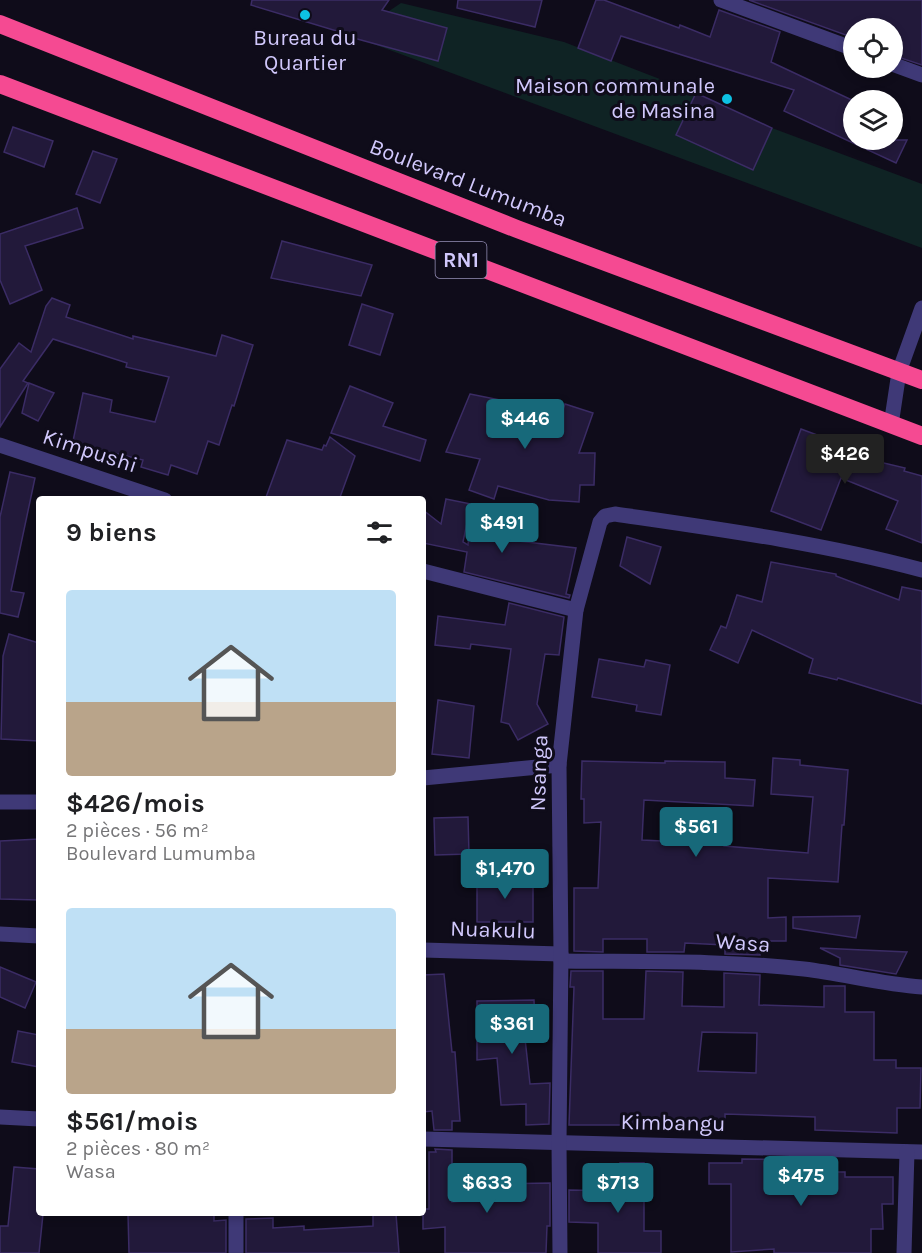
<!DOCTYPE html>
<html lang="fr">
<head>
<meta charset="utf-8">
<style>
	:root { --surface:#fff; --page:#f2f2f2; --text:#202124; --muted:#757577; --accent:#17697a }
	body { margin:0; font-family:Karla,sans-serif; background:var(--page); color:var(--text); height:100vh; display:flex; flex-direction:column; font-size:22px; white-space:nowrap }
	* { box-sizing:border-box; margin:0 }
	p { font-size:20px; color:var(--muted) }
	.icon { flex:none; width:33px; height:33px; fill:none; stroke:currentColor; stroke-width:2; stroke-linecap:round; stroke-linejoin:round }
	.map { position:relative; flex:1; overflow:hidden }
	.panel { position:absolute; left:36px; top:496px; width:390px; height:720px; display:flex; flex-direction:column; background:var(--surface); border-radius:6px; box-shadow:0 3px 9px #0003 }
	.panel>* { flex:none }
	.tools { position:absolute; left:843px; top:18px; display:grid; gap:12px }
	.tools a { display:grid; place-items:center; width:60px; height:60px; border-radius:50%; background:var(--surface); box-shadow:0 3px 9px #0003; font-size:30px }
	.price { position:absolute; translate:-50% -51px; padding:0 14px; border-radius:6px; background:var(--accent); color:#fff; font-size:20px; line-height:39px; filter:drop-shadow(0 2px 3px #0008) }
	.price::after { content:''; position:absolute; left:50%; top:36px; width:18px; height:14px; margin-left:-9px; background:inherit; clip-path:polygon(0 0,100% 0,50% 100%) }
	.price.on { background:#222; color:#fff }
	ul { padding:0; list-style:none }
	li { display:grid; align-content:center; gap:12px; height:318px; padding:0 30px }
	li span { display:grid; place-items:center; height:186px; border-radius:6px; color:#555 }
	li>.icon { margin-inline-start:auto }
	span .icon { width:108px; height:108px; fill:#fffc; stroke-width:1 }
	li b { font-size:26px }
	h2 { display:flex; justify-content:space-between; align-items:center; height:72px; padding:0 30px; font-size:26px }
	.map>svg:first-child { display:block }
	.park { fill:#0f2324 }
	.building { fill:#22193a; stroke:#3b2c65; stroke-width:1.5; fill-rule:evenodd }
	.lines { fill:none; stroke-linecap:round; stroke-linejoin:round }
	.minor { stroke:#3f3977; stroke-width:15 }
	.highway { stroke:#f54a92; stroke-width:18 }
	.poi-dot { fill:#0dc1e3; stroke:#0f0c1a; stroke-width:2 }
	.labels { text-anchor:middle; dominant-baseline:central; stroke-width:6; stroke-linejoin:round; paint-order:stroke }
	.shield { fill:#0f0c1a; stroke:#9790b8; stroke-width:1.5 }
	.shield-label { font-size:21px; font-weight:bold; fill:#d1c8fc }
	.poi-label { font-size:22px; fill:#d1c8fc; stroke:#0f0c1a }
	.street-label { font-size:22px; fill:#d1c8fc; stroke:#0f0c1a }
</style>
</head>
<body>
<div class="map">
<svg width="922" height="1253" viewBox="0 0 922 1253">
	<rect width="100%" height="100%" fill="#0f0c1a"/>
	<polygon class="park" points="401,3 564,42 696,93 677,135 752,170 772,128 922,184 922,248 352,36"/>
	<g class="building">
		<polygon points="252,0 389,0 382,10 447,28 438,61 339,34 340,32 251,5"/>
		<polygon points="458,0 542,0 535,27 457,8"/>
		<polygon points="596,0 604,0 679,28 680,25 710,37 719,10 780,32 771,62 854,101 854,140 907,140 896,163 784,111 794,90 621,36 611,61 578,48"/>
		<polygon points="749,0 922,0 922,65 892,55 892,28 854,28 854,38"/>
		<polygon points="696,93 772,128 753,170 676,135"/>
		<polygon points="13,127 53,141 44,167 4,152"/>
		<polygon points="93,151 117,159 100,203 76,194"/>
		<polygon points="77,208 83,228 25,246 42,290 10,304 0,280 0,234"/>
		<polygon points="282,241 372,265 361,296 271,278"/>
		<polygon points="52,298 70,305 66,317 133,339 133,336 216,356 222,335 253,345 234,406 232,405 219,445 208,441 197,474 171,465 168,475 141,467 143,460 102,450 102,452 72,446 83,393 112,400 110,412 155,422 169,377 126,367 127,363 53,339 23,381 28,383 0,427 0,369 19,343 31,352 46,306"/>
		<polygon points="362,304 393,314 380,355 349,345"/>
		<polygon points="29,383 54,393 38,421 22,413"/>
		<polygon points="350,386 393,403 383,426 426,440 420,461 331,433"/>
		<polygon points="470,394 510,402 507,410 559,421 565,404 593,413 579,453 595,453 594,485 580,485 579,502 549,500 498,486 494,499 469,490 480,459 446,452"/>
		<polygon points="801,429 852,448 850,455 905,468 904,471 922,476 922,543 886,529 898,501 841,478 821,530 771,511"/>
		<polygon points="330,437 355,456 339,500 265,500 287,440 322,450 324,445 326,446"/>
		<polygon points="10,472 35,478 11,591 24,593 18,617 0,613 0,517"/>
		<polygon points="446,499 471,504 463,542 468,545 469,535 576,548 566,594 570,595 569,598 464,572 467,552 423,543 423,510 441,524"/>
		<polygon points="627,537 661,547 650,584 620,566"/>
		<polygon points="771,562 836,574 836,576 899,600 902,587 922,591 922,704 838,678 837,680 809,673 813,659 752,630 738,663 710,650 721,626 726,628 737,595 762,602"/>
		<polygon points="509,603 564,617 559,655 545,654 537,704 548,724 518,740 509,724 501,722 511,649 471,644 470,649 435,645 438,616 505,625"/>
		<polygon points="9,634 39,643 39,741 1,739 3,656"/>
		<polygon points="599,659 644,667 646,660 670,665 661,715 636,711 637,705 592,697"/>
		<polygon points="438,700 474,706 469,758 432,754"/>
		<polygon points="773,758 800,760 800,765 848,770 844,825 842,825 838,882 768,878 768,918 786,917 786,941 768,941 768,953 760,953 760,955 725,954 725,945 685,943 684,952 647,952 647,939 603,939 603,952 574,951 574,888 598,888 601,822 584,823 584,799 581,799 582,761 665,763 665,761 725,762 725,778 755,780 753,806 644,800 642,840 724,844 724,846 808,853 813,797 771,794"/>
		<polygon points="468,817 469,854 435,855 434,818"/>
		<polygon points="39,839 39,900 0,899 0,841"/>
		<rect x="477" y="877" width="56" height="45"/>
		<polygon points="860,916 856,938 793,928 793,917"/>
		<polygon points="820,948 841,949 907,952 896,974 840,965 840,958"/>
		<polygon points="0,967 36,982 25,1008 0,997"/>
		<path d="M571 971H603V1019H644L646 971 683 972 682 1006 724 1007V973L760 975 759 1005 824 1007V986H845V1012H874V1060H896V1068H921L920 1108H897V1133L815 1130V1117L725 1114V1125H569L574 987H570ZM702 1032 757 1033 756 1073 698 1071Z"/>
		<polygon points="444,974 452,1052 455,1052 460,1121 452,1121 452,1130 434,1130 432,1111 423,1112 423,975"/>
		<polygon points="534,1000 535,1029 524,1029 530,1084 550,1083 549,1124 526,1125 526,1104 501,1105 497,1058 477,1060 477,1001"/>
		<polygon points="18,1031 39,1035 39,1067 12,1062"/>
		<polygon points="435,1149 452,1150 452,1202 495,1199 495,1184 550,1183 550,1226 547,1226 546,1253 445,1253 445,1227 423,1229 423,1209 429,1209 429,1152 436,1152"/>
		<polygon points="742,1159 812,1160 811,1172 845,1172 845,1177 893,1177 893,1204 882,1204 883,1229 871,1229 871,1253 774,1253 774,1249 731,1252 731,1184 709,1184 709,1163 742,1163"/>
		<polygon points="620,1163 644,1163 644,1231 661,1231 661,1253 598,1253 598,1223 569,1222 569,1190 620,1191"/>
		<polygon points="14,1167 39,1169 39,1214 43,1214 39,1253 0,1253 0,1226 8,1226"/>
		<polygon points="128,1214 214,1214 214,1221 226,1220 226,1253 129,1253"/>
		<polygon points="373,1214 396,1214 399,1253 246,1253 246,1219 273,1218 273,1228 304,1226 304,1230 373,1226"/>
	</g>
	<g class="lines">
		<g class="minor">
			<polyline points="721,0 854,49"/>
			<polyline points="892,64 922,75"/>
			<polyline points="891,425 899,372 922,308"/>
			<polyline points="0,445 165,500"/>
			<polyline points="423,571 576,610"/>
			<polyline points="423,778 559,765"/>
			<polyline points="0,802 39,802"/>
			<polyline points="0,934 39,936"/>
			<polyline points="423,950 561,954"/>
			<path d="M561 961C642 962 723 960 804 969 844 974 882 984 922 987"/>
			<polyline points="0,1117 39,1119"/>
			<polyline points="423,1139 922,1152"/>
			<polyline points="236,1214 236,1253"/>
			<path d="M560 1253 559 1143 561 954 559 765 576 610 600 522 605 516 615 514C718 529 822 543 922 570"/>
			<polyline points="904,1253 907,1152"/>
		</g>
		<g class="highway">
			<polyline points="0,24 517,229 922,380"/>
			<polyline points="0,84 922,436"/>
		</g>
	</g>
	<g class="poi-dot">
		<circle cx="305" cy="15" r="6"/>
		<circle cx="727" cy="99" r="6"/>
	</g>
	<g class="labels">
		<rect class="shield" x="435.5" y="242" width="51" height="36" rx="4.5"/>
		<g class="shield-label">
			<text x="461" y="260">RN1</text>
		</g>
		<g class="poi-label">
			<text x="305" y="38">Bureau du<tspan x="305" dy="25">Quartier</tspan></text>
			<text x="715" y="86" text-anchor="end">Maison communale<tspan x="715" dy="25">de Masina</tspan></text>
		</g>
		<g class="street-label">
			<text transform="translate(468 183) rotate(21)">Boulevard Lumumba</text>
			<text transform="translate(90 451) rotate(18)">Kimpushi</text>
			<text transform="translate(539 773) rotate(-88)">Nsanga</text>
			<text transform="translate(493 930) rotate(2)">Nuakulu</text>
			<text transform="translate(743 943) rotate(4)">Wasa</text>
			<text transform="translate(673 1123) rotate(1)">Kimbangu</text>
		</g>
	</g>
</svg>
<div class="tools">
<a><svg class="icon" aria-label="locate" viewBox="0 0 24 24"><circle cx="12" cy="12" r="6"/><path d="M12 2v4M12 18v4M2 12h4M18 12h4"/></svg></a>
<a><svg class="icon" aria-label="layers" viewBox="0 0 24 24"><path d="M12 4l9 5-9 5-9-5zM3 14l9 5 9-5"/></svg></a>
</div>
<b class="price" style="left:525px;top:450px">$446</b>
<b class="price on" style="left:845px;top:485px">$426</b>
<b class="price" style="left:502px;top:554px">$491</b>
<b class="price" style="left:696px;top:858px">$561</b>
<b class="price" style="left:505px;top:900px">$1,470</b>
<b class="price" style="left:512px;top:1055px">$361</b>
<b class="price" style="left:801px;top:1207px">$475</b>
<b class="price" style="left:487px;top:1214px">$633</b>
<b class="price" style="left:618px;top:1214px">$713</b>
<section class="panel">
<h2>9 biens<svg class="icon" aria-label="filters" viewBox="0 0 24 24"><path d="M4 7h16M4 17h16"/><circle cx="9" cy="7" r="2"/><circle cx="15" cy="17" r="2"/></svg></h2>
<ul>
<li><span style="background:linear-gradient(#bfe0f5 60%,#b9a48a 0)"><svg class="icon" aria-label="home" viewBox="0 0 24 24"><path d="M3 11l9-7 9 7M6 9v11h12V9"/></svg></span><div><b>$426/mois</b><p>2 pièces · 56 m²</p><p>Boulevard Lumumba</p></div></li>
<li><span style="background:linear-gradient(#bfe0f5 65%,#b9a48a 0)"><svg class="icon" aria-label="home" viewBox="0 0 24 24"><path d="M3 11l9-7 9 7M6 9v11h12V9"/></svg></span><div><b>$561/mois</b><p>2 pièces · 80 m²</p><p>Wasa</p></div></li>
</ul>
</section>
</div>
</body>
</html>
